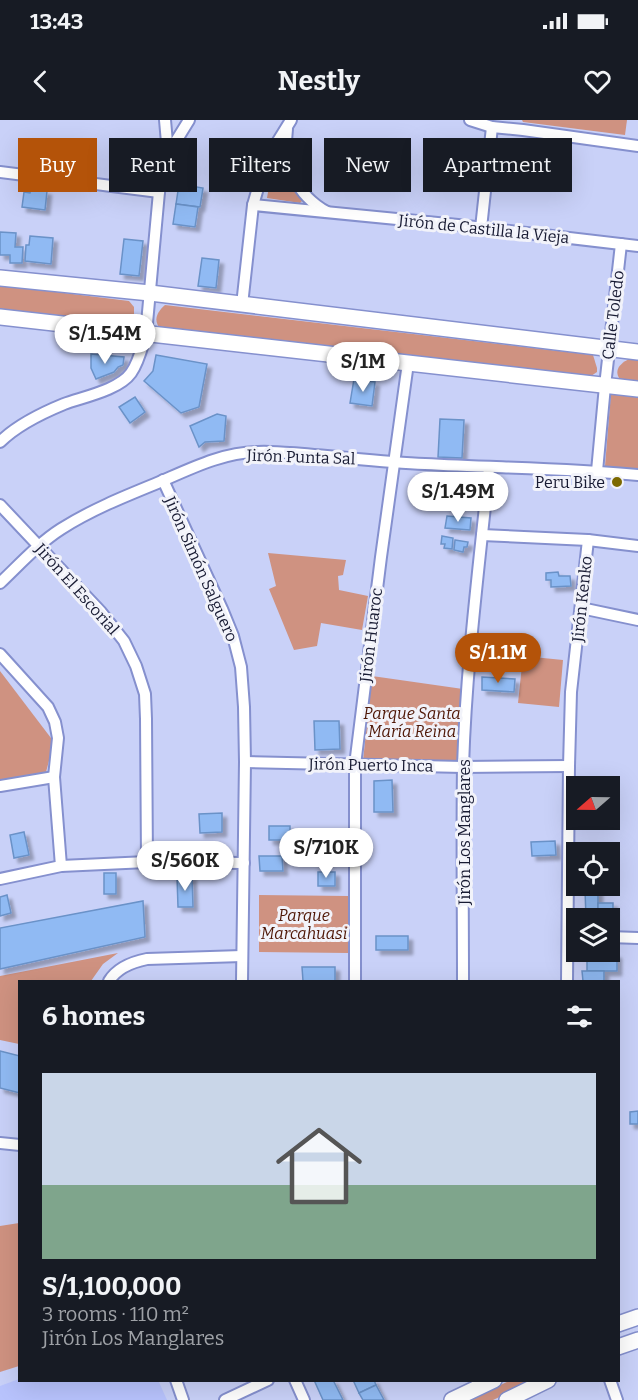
<!DOCTYPE html>
<html lang="en">
<head>
<meta charset="utf-8">
<style>
	:root { --surface:#171b24; --page:#20242c; --text:#f1f3f6; --muted:#9ea1a6; --line:#363941; --accent:#b45309 }
	body { margin:0; font-family:Bitter,serif; background:var(--page); color:var(--text); height:100vh; display:flex; flex-direction:column; font-size:22px; white-space:nowrap }
	* { box-sizing:border-box; margin:0 }
	p { font-size:20px; color:var(--muted) }
	.icon { flex:none; width:33px; height:33px; fill:none; stroke:currentColor; stroke-width:2; stroke-linecap:round; stroke-linejoin:round }
	.map { position:relative; flex:1; overflow:hidden }
	.details { position:absolute; left:18px; top:860px; width:602px; height:402px; display:flex; flex-direction:column; background:var(--surface); border-radius:0px; box-shadow:0 6px 24px #0002 }
	.details>* { flex:none }
	.guide { position:absolute; left:18px; top:18px; width:603px; height:54px; display:flex; gap:12px }
	.needle { width:39px; rotate:250deg }
	.tools { position:absolute; left:566px; top:656px; display:grid; gap:12px }
	.tools a { display:grid; place-items:center; width:54px; height:54px; border-radius:0px; background:var(--surface); box-shadow:0 6px 24px #0002; font-size:30px }
	.price { position:absolute; translate:-50% -51px; padding:0 14px; border-radius:21px; background:#fff; color:#222; font-size:20px; line-height:39px; filter:drop-shadow(0 2px 3px #0008) }
	.price::after { content:''; position:absolute; left:50%; top:36px; width:18px; height:14px; margin-left:-9px; background:inherit; clip-path:polygon(0 0,100% 0,50% 100%) }
	.price.active { background:var(--accent); color:#fff }
	ul { padding:0; list-style:none }
	li { display:grid; align-content:center; gap:12px; height:318px; padding:0 24px }
	li+li { border-top:2px solid var(--line) }
	li span { display:grid; place-items:center; height:186px; border-radius:0px; color:#555 }
	li>.icon { margin-inline-start:auto }
	span .icon { width:108px; height:108px; fill:#fffc; stroke-width:1 }
	li b { font-size:26px }
	h2 { display:flex; justify-content:space-between; align-items:center; height:72px; padding:0 24px; font-size:26px }
	.chip { padding:0 21px; border-radius:0px; background:var(--surface); box-shadow:0 6px 24px #0002; font-size:21px; line-height:54px }
	.chip.active { background:var(--accent); color:#fff }
	.status { display:flex; justify-content:space-between; align-items:center; height:42px; padding:0 30px; background:var(--surface); direction:ltr }
	.status svg { height:16px; fill:currentColor }
	header { display:flex; justify-content:space-between; align-items:center; height:78px; padding:0 24px; background:var(--surface); font-size:27px; font-weight:700 }
	.map>svg:first-child { display:block }
	.built { fill:#b8c3fd }
	.green { fill:#cf9281 }
	.building { fill:#90baf3; stroke:#6a92c8; stroke-width:1.5; filter:url(#shadow) }
	.lines { fill:none; stroke-linecap:round; stroke-linejoin:round }
	.minor-casing { stroke:#8590ce; stroke-width:14 }
	.secondary-casing { stroke:#8590ce; stroke-width:18 }
	.minor { stroke:#fff; stroke-width:10 }
	.secondary { stroke:#fff; stroke-width:15 }
	.poi-dot { fill:#7c6900; stroke:#f2f3fa; stroke-width:2 }
	.labels { text-anchor:middle; dominant-baseline:central; stroke-width:6; stroke-linejoin:round; paint-order:stroke }
	.street-label { font-size:16px; fill:#181b33; stroke:#f2f3fa }
	.poi-label { font-size:16px; fill:#181b33; stroke:#f2f3fa; text-anchor:end }
	.park-label { font-size:16px; font-style:italic; fill:#4f1706; stroke:#f2f3fa }
</style>
</head>
<body>
<div class="status"><b>13:43</b><svg viewBox="0 0 49 12"><path d="M0 12V9h3v3zM5 12V6h3v6zM10 12V3h3v9zM15 12V0h3v12zM26 1h20v11H26zM47 4h2v5h-2z"/></svg></div>
<header><svg class="icon" aria-label="back" viewBox="0 0 24 24"><path d="M15 5l-7 7 7 7"/></svg>Nestly<svg class="icon" aria-label="heart" viewBox="0 0 24 24"><path d="M12 20l-8-8c-3-5 5-10 8-4 3-6 11-1 8 4z"/></svg></header>
<div class="map">
<svg width="638" height="1280" viewBox="0 0 638 1280">
	<defs>
		<filter id="shadow"><feDropShadow dx="4.5" dy="4.5" stdDeviation="1.5" flood-color="#0004"/></filter>
	</defs>
	<rect width="100%" height="100%" fill="#c9d1f8"/>
	<polygon class="built" points="19,1259 158,1260 167,1280 0,1280 0,1266"/>
	<g class="green">
		<polygon points="522,0 627,0 625,15 523,2"/>
		<path d="M279 35C285 52 291 67 303 80L300 83 267 78 274 37Z"/>
		<polygon points="0,165 129,181 134,187 134,200 128,207 0,192"/>
		<path d="M165 185 593 235 597 248V252L588 258 161 210C153 201 156 193 165 185Z"/>
		<path d="M629 239 638 240V265L623 263C613 253 617 245 629 239Z"/>
		<polygon points="611,273 638,276 638,349 605,346"/>
		<polygon points="268,433 346,440 343,455 338,456 339,470 368,476 362,510 321,503 317,526 294,530 269,469 276,466"/>
		<polygon points="523,536 563,540 559,587 518,583"/>
		<polygon points="0,551 54,622 46,652 0,661"/>
		<polygon points="372,556 463,569 460,643 363,641"/>
		<polygon points="259,775 348,776 348,833 259,832"/>
		<polygon points="118,833 103,844 91,861 20,861 19,924 0,920 0,856"/>
		<polygon points="19,1103 19,1246 0,1252 0,1106"/>
		<polygon points="511,1260 535,1260 493,1280 469,1280"/>
	</g>
	<g class="building">
		<polygon points="523,25 537,26 533,59 519,57"/>
		<polygon points="179,64 203,68 200,87 176,84"/>
		<polygon points="31,69 47,71 45,90 22,87 24,72 30,73"/>
		<polygon points="176,84 198,87 195,107 173,104"/>
		<polygon points="0,112 16,113 15,127 23,127 22,143 10,143 10,135 0,135"/>
		<polygon points="30,116 53,118 51,144 25,141 26,125 29,125"/>
		<polygon points="124,119 143,121 139,156 120,154"/>
		<polygon points="202,138 219,140 216,168 198,166"/>
		<polygon points="91,234 124,237 123,245 118,247 114,252 96,259 91,248"/>
		<polygon points="156,235 207,244 199,287 181,293 144,261 153,251"/>
		<polygon points="354,259 375,262 372,286 350,283"/>
		<polygon points="135,277 145,292 130,303 119,287"/>
		<polygon points="217,294 226,296 224,321 205,322 199,327 190,306"/>
		<polygon points="440,299 464,300 462,338 438,337"/>
		<polygon points="458,362 471,363 471,371 454,370 455,365 458,365"/>
		<polygon points="457,370 471,372 470,379 456,378"/>
		<polygon points="447,396 471,398 470,410 445,408"/>
		<polygon points="442,416 453,418 452,429 444,428 445,424 441,424"/>
		<polygon points="455,420 468,422 467,427 464,427 463,432 454,430"/>
		<polygon points="558,452 559,456 570,456 571,466 551,467 551,460 546,460 546,453"/>
		<polygon points="482,557 515,559 514,572 482,570"/>
		<polygon points="314,601 339,601 340,629 315,630"/>
		<polygon points="392,660 393,692 374,692 374,661"/>
		<polygon points="222,693 222,712 200,713 199,694"/>
		<rect x="269" y="706" width="21" height="14"/>
		<polygon points="24,712 29,735 14,738 10,715"/>
		<polygon points="555,721 556,735 532,736 531,722"/>
		<polygon points="259,736 282,736 283,751 260,751"/>
		<rect x="318" y="752" width="17" height="14"/>
		<rect x="104" y="753" width="12" height="21"/>
		<polygon points="192,756 193,787 178,787 177,757"/>
		<polygon points="585,770 598,770 598,798 586,798"/>
		<polygon points="7,775 11,793 0,796 0,777"/>
		<polygon points="143,781 145,817 0,849 0,808"/>
		<polygon points="598,783 613,783 613,803 609,804 609,798 598,796"/>
		<rect x="376" y="816" width="32" height="14"/>
		<rect x="587" y="834" width="30" height="17"/>
		<polygon points="302,847 335,847 335,861 303,861"/>
		<polygon points="582,851 604,851 604,861 583,861"/>
		<polygon points="0,931 20,936 20,973 0,968"/>
		<polygon points="638,991 638,1004 630,1004 630,992"/>
		<polygon points="314,1260 333,1260 343,1280 323,1280"/>
		<polygon points="353,1260 374,1260 376,1265 359,1273"/>
		<polygon points="376,1265 384,1280 363,1280 359,1273"/>
	</g>
	<g class="lines">
		<defs>
			<g id="minor">
				<polyline points="165,0 168,34"/>
				<polyline points="470,0 492,7 523,10 638,26"/>
				<path d="M287 9C282 43 296 75 327 92"/>
				<polyline points="0,52 159,72"/>
				<polyline points="253,85 458,105 638,126"/>
				<polyline points="481,108 492,7"/>
				<polyline points="242,185 253,85 260,61 270,34 291,0"/>
				<path d="M0 322C17 305 42 293 64 284 83 277 119 270 131 253 139 242 142 227 146 214L159 72 168 34 189 0"/>
				<polyline points="597,351 605,266 621,124"/>
				<polyline points="163,360 222,489 233,516 241,547 244,587 245,642 242,861"/>
				<polyline points="0,385 101,492 124,521 136,546 145,574 146,599 147,742"/>
				<polyline points="482,415 588,420 638,426"/>
				<path d="M0 463C20 444 39 423 61 409 91 390 123 377 155 364 188 350 222 332 258 332 269 331 279 333 290 333 335 336 380 342 425 344 496 348 567 348 638 355"/>
				<polyline points="581,488 638,500"/>
				<polyline points="0,534 48,587 55,602 58,618 54,657 61,746"/>
				<polyline points="245,642 463,647 569,646"/>
				<polyline points="0,666 54,657"/>
				<polyline points="0,759 61,746 147,742 244,743"/>
				<polyline points="609,817 638,818"/>
				<path d="M109 861C117 848 132 842 147 839L242 836"/>
				<polyline points="355,861 355,645 381,437 408,243"/>
				<path d="M463 861C463 790 462 718 463 647 466 547 479 447 489 348"/>
				<polyline points="567,861 569,646 571,572 588,420"/>
				<polyline points="0,1023 20,1025"/>
				<polyline points="176,1260 183,1280"/>
				<polyline points="295,1260 304,1280"/>
				<polyline points="610,1260 617,1280"/>
				<polyline points="225,1280 268,1260"/>
			</g>
			<g id="secondary">
				<polyline points="0,158 150,173 638,232"/>
				<polyline points="0,197 638,269"/>
				<polyline points="618,1204 638,1197"/>
				<polyline points="618,1227 638,1220"/>
				<polyline points="452,1280 494,1260"/>
				<polyline points="507,1280 548,1260"/>
			</g>
		</defs>
		<use href="#minor" class="minor-casing"/>
		<use href="#secondary" class="secondary-casing"/>
		<use href="#minor" class="minor"/>
		<use href="#secondary" class="secondary"/>
	</g>
	<circle class="poi-dot" cx="617" cy="362" r="6"/>
	<g class="labels">
		<g class="street-label">
			<text transform="translate(484 109) rotate(6)">Jirón de Castilla la Vieja</text>
			<text transform="translate(613 195) rotate(-83)">Calle Toledo</text>
			<text transform="translate(301 337) rotate(2)">Jirón Punta Sal</text>
			<text transform="translate(201 449) rotate(66)">Jirón Simón Salguero</text>
			<text transform="translate(77 469) rotate(48)">Jirón El Escorial</text>
			<text transform="translate(582 479) rotate(-84)">Jirón Kenko</text>
			<text transform="translate(371 515) rotate(-83)">Jirón Huaroc</text>
			<text transform="translate(371 645) rotate(1)">Jirón Puerto Inca</text>
			<text transform="translate(464 712) rotate(-90)">Jirón Los Manglares</text>
		</g>
		<g class="poi-label">
			<text x="605" y="362">Peru Bike</text>
		</g>
		<g class="park-label">
			<text x="412" y="593">Parque Santa<tspan x="412" dy="18">María Reina</tspan></text>
			<text x="304" y="795">Parque<tspan x="304" dy="18">Marcahuasi</tspan></text>
		</g>
	</g>
</svg>
<div class="tools">
<a><svg class="needle" viewBox="-14 -14 28 28"><path d="M0-13l5 13h-10z" fill="#e53935"/><path d="M0 13l5-13h-10z" fill="#9ea1a6"/></svg></a>
<a><svg class="icon" aria-label="locate" viewBox="0 0 24 24"><circle cx="12" cy="12" r="6"/><path d="M12 2v4M12 18v4M2 12h4M18 12h4"/></svg></a>
<a><svg class="icon" aria-label="layers" viewBox="0 0 24 24"><path d="M12 4l9 5-9 5-9-5zM3 14l9 5 9-5"/></svg></a>
</div>
<b class="price" style="left:105px;top:245px">S/1.54M</b>
<b class="price" style="left:363px;top:273px">S/1M</b>
<b class="price" style="left:458px;top:403px">S/1.49M</b>
<b class="price active" style="left:498px;top:564px">S/1.1M</b>
<b class="price" style="left:326px;top:759px">S/710K</b>
<b class="price" style="left:185px;top:772px">S/560K</b>
<div class="guide">
<a class="chip active">Buy</a>
<a class="chip">Rent</a>
<a class="chip">Filters</a>
<a class="chip">New</a>
<a class="chip">Apartment</a>
</div>
<section class="details">
<h2>6 homes<svg class="icon" aria-label="filters" viewBox="0 0 24 24"><path d="M4 7h16M4 17h16"/><circle cx="9" cy="7" r="2"/><circle cx="15" cy="17" r="2"/></svg></h2>
<ul>
<li><span style="background:linear-gradient(#c9d6e8 60%,#7fa58c 0)"><svg class="icon" aria-label="home" viewBox="0 0 24 24"><path d="M3 11l9-7 9 7M6 9v11h12V9"/></svg></span><div><b>S/1,100,000</b><p>3 rooms · 110 m²</p><p>Jirón Los Manglares</p></div></li>
</ul>
</section>
</div>
</body>
</html>
